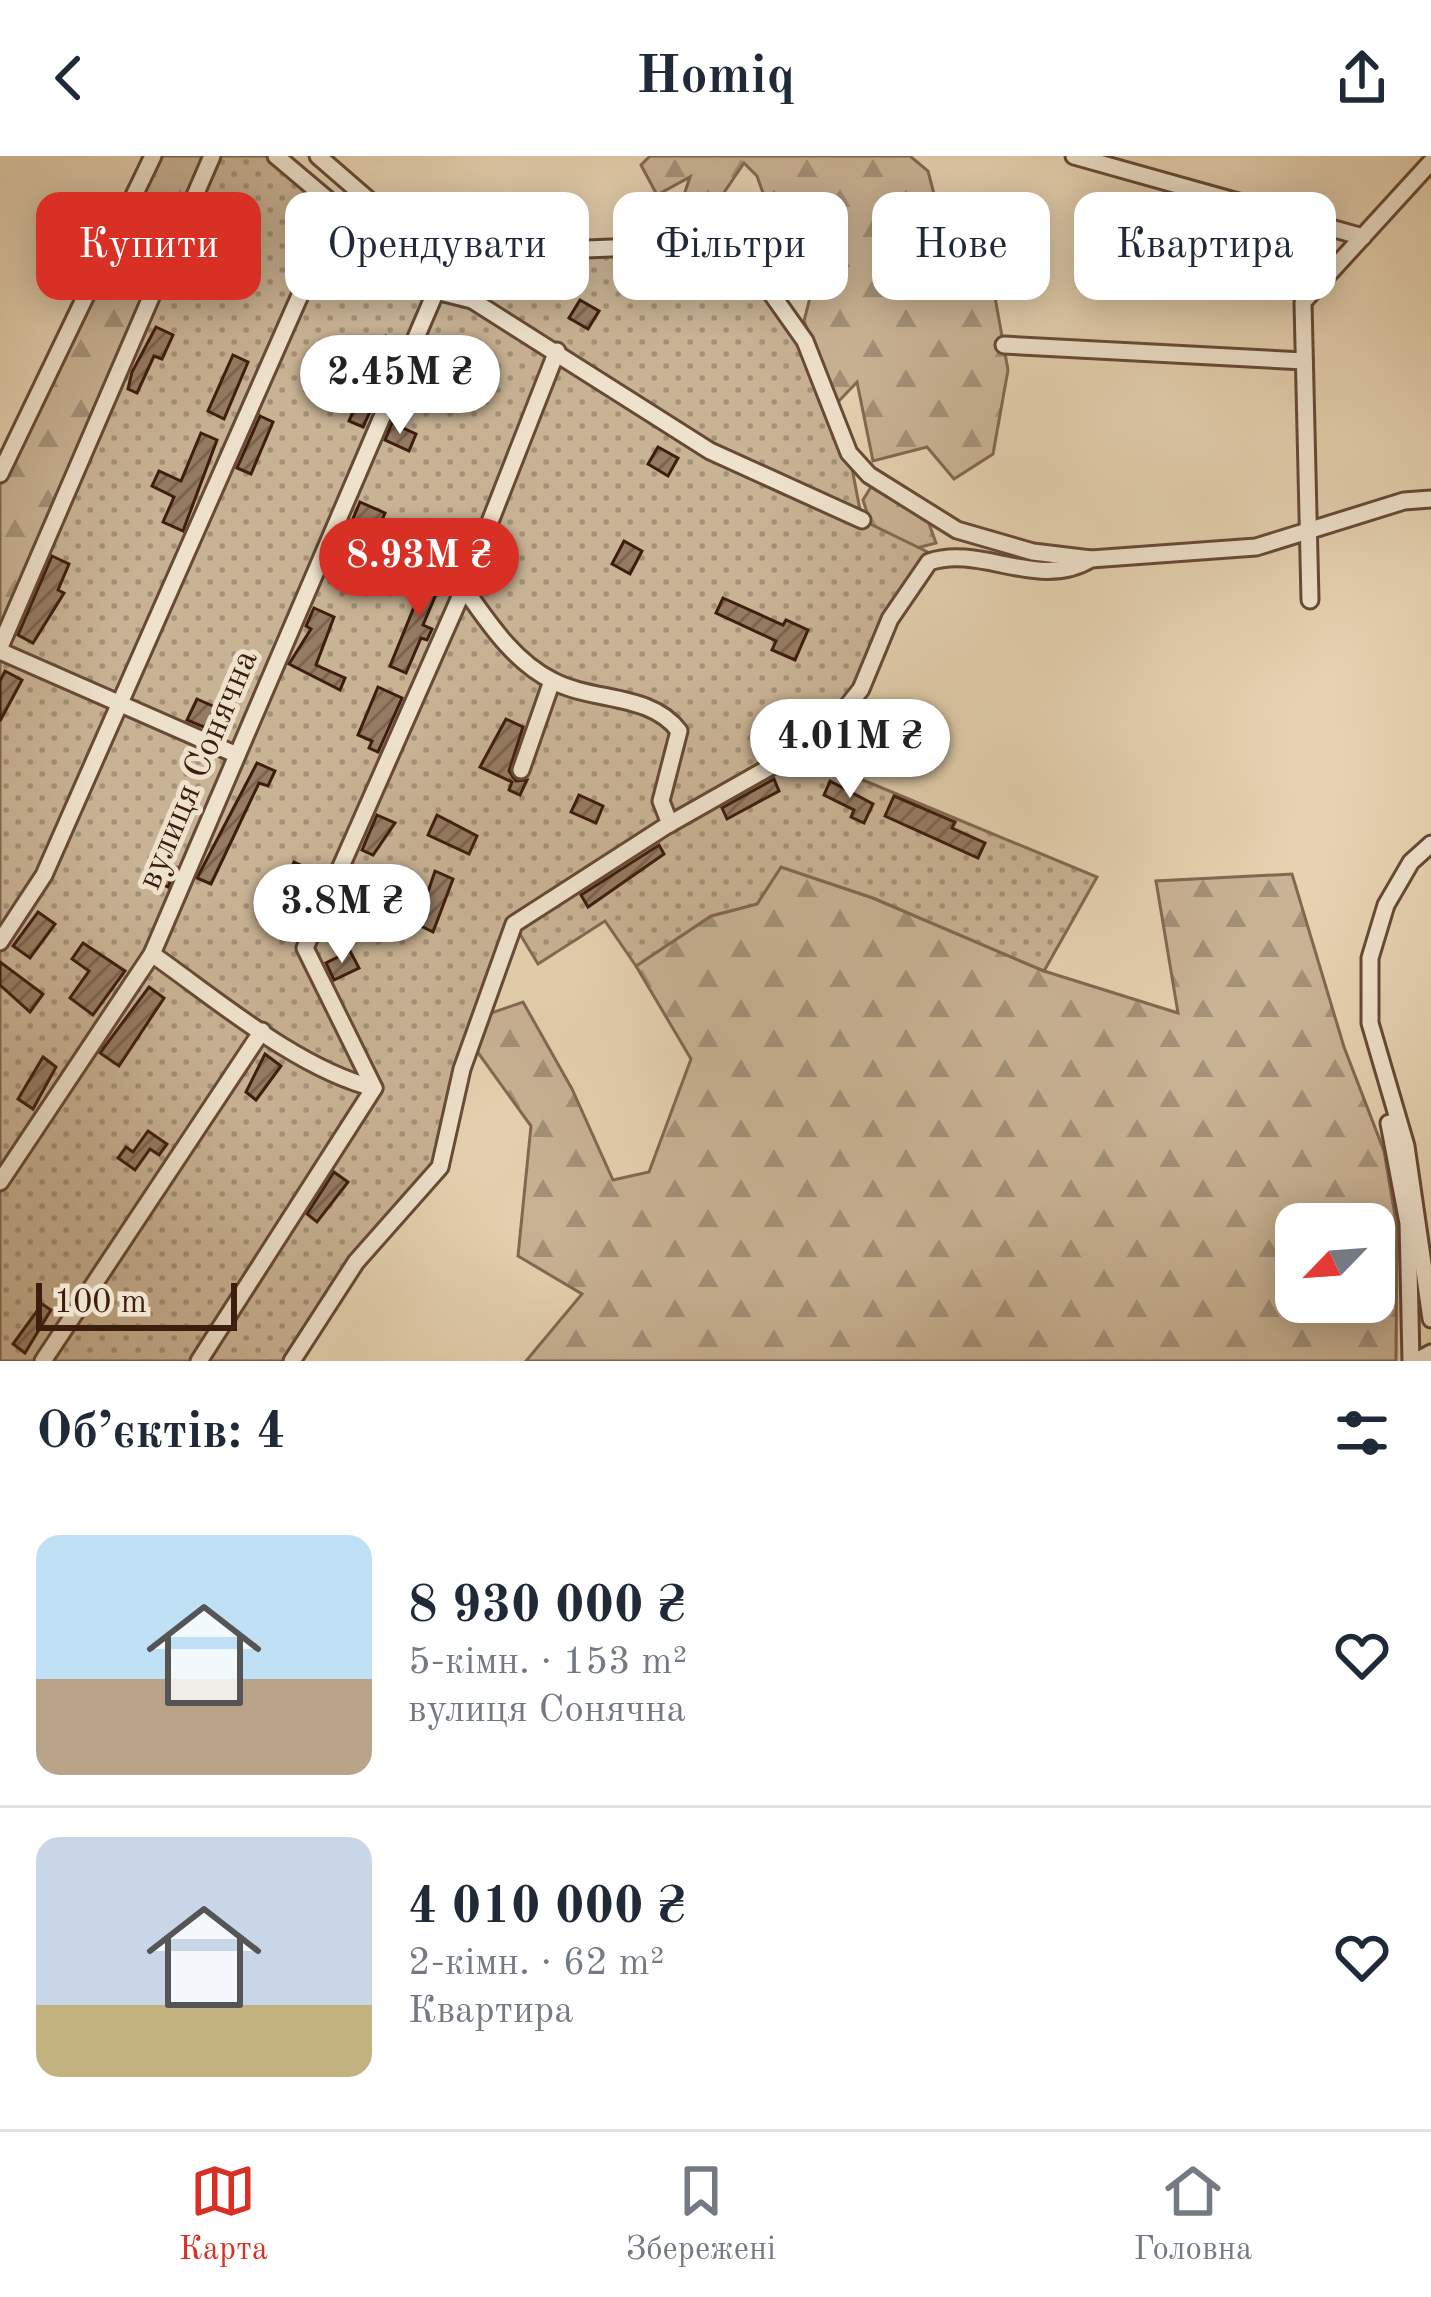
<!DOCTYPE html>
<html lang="uk">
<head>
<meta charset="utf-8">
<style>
	:root { --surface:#fff; --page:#f6f6f7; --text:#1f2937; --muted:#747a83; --line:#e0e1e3; --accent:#d93025 }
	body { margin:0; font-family:"Old Standard TT",serif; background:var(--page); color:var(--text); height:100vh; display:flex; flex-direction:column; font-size:45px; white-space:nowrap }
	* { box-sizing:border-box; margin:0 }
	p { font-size:39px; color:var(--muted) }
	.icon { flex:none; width:66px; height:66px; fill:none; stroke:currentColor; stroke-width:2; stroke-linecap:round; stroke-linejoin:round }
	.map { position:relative; height:1205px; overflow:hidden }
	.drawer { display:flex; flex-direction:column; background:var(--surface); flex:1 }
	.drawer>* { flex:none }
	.top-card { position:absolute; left:36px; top:36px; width:1359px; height:108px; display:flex; gap:24px }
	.needle { width:78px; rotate:245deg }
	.controls { position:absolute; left:1275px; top:1047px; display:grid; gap:24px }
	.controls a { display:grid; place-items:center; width:120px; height:120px; border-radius:24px; background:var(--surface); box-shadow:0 6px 30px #0003; font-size:60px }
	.scale { position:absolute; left:36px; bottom:30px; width:201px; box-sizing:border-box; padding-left:12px; border:6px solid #3d1d0d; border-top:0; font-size:33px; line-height:42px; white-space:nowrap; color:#3d1d0d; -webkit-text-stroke:9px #efe2cc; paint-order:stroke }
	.price { position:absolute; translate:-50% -102px; padding:0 27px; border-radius:42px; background:#fff; color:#222; font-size:39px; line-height:78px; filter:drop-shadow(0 3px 6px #0008) }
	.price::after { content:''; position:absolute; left:50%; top:72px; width:36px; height:27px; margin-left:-18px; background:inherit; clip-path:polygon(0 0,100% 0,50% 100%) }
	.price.current { background:var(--accent); color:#fff }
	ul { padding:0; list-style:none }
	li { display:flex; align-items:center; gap:36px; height:300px; padding:0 36px }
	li+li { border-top:3px solid var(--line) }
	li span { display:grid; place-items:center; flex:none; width:336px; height:240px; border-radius:24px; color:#555 }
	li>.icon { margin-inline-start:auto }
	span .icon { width:144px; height:144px; fill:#fffc; stroke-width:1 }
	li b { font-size:51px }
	h2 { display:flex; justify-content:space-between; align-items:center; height:144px; padding:0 36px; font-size:51px }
	.pill { padding:0 42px; border-radius:24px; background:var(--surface); box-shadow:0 6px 30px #0003; font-size:42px; line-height:108px }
	.pill.current { background:var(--accent); color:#fff }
	header { display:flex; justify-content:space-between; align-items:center; height:156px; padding:0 36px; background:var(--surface); font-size:54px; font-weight:800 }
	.tab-bar { display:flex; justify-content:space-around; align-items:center; height:168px; border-top:3px solid var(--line); background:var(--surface); font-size:33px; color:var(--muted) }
	.tab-bar a { display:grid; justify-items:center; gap:6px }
	.tab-bar .current { color:var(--accent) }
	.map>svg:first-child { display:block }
	.forest { fill:url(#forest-firs); stroke:#836851; stroke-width:3; fill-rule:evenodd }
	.garden { fill:url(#garden-dots); stroke:#836851; stroke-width:3 }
	.building { fill:url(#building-hatch); stroke:#3d1d0d; stroke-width:3 }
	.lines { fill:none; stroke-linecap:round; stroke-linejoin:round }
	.minor-casing { stroke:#674a36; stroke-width:21 }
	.minor { stroke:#efe2cc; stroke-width:15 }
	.labels { text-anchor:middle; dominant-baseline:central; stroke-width:10; stroke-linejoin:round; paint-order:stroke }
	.street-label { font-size:36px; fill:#3d1d0d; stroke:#efe2cc }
</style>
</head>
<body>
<header><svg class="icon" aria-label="back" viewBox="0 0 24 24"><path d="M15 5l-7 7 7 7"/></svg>Homiq<svg class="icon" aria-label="share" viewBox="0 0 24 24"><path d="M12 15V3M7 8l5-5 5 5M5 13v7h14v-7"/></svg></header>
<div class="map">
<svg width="1431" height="1205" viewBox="0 0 1431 1205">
	<defs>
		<pattern id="forest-firs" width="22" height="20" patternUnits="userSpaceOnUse" patternTransform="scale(3)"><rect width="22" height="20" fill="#c9b395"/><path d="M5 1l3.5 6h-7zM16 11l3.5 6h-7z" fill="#a49178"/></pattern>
		<pattern id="garden-dots" width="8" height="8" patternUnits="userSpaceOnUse" patternTransform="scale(3)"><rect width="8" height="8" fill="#c9b395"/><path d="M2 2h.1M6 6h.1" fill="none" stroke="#a49178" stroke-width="1.8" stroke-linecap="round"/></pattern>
		<pattern id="building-hatch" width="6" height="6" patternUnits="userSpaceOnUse" patternTransform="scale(3)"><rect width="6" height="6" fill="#957b62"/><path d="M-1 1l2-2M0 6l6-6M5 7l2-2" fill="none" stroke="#7b644f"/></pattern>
	</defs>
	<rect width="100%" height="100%" fill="#e6d2b1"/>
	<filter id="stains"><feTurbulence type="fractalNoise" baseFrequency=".00167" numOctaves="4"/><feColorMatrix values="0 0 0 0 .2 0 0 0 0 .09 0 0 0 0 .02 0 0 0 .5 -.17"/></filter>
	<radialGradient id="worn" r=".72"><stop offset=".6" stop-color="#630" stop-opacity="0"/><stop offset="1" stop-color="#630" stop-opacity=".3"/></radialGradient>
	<g class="forest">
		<polygon points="153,0 200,0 209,9 0,491 0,318"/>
		<polygon points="650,0 910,0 928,15 960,137 993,130 1008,214 993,298 954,323 927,291 873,305 857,226 837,247 804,165 814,126 768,51 757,20 744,7 702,69 679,54 690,21 657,39 641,9"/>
		<polygon points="871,331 928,365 936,387 906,395 874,378 863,344"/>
		<path d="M781 711 873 742 1044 815 1178 857 1156 725 1292 718 1344 891 1384 995 1397 1071 1396 1205H526L582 1138 518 1100 531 970 471 887 480 861 523 846 572 933 613 1024 649 1016 691 903 636 810 711 760 757 748ZM1296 1068H1374V1146H1296Z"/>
	</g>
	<polygon class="garden" points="212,0 276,0 436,135 472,143 490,97 689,89 764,127 805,185 849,297 862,364 940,402 929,406 861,533 823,581 834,612 1097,721 1044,815 873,742 781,711 757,748 711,760 636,810 605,765 538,808 515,770 471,887 440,1011 356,1106 292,1205 0,1205 0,491"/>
	<g class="building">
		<polygon points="203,50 217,57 200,93 207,96 200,110 181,101"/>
		<polygon points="580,144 599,155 588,173 569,162"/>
		<polygon points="156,171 173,179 162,203 154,200 137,237 128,233 132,216"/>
		<polygon points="386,180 401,187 363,271 349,265"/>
		<polygon points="233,199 248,206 224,263 208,255"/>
		<polygon points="260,260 273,266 251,318 237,312"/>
		<polygon points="392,267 416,278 409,295 385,284"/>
		<polygon points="201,277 217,284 183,375 163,366 174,341 152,330 159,315 181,325"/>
		<polygon points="658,291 678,302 668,320 648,308"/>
		<polygon points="360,346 385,357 377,376 352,365"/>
		<polygon points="624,385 642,395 630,418 612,408"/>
		<polygon points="52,400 69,408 58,434 64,437 33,487 18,479"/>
		<polygon points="430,412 452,421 447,432 440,429 423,469 432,473 427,484 421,482 406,517 390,510"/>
		<polygon points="723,442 783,469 786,464 808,474 795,504 772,494 776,485 716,457"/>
		<polygon points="314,452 334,461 316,509 345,522 340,534 289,508 311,473 306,470"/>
		<polygon points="5,515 22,524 0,565 0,525"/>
		<polygon points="378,531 402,542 378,596 369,592 372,585 358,579"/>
		<polygon points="197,543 215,551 206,572 187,564"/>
		<polygon points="506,563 523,571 509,615 516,625 527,624 520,639 509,634 512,626 480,611"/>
		<polygon points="257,607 275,615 268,630 259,627 211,728 197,722"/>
		<polygon points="774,623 779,635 727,663 722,652"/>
		<polygon points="830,625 873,648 864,667 851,661 854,654 824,639"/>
		<polygon points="579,639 603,650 596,667 571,656"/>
		<polygon points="894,640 955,666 952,672 985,687 978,702 885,660"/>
		<polygon points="377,659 395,667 373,699 362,694"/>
		<polygon points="437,659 477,680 469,698 428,679"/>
		<polygon points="659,689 664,698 588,751 581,739"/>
		<polygon points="157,703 176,711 168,731 148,722"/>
		<polygon points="294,706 318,717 311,733 287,722"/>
		<polygon points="435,715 453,723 433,776 417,768"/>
		<polygon points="38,756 55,768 30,802 13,790"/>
		<polygon points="83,787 125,815 93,859 70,842 89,815 72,803"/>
		<polygon points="350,795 359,812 334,824 326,807"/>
		<polygon points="0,806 43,838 30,856 0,829"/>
		<polygon points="149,831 164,842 119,910 100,897"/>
		<polygon points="265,898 281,910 256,944 246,936"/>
		<polygon points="43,901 56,911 33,953 18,943"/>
		<polygon points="148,975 167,988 159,999 150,993 135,1014 118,1002 126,991 133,996"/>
		<polygon points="334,1016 348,1026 317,1066 307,1058"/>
		<polygon points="42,1148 51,1154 25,1197 13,1188"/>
	</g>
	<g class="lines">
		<defs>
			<g id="minor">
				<polyline points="276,0 436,135 472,144 710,295 862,364"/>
				<polyline points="318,0 432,99 689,89 764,127 805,185 849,297 869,319 957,374 1033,396 1091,403"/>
				<polyline points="1074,0 1363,81"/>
				<polyline points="1004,189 1304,205"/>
				<polyline points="0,318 153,0"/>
				<path d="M464 432C488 466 514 506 553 525 593 546 651 537 679 575L661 645 670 668"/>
				<polyline points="1310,444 1303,146 1431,6"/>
				<polyline points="0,491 212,0"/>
				<polyline points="0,495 237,599"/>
				<polyline points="521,614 552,525"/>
				<polyline points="1431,688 1411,706 1386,749 1370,802 1370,867 1406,990 1431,1163"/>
				<polyline points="0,786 44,719 339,51"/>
				<path d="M152 798C216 843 298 913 374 932"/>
				<polyline points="1389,967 1408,1067 1411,1205"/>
				<polyline points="0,1026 152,798 436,135"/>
				<polyline points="43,1205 262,875"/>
				<polyline points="199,1205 374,932 305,792 464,432 557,195"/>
				<path d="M292 1205 356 1106 440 1011 462 913 514 768 666 670 823 581 861 533 890 463 929 406C981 388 1038 435 1091 403L1256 391 1404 345 1431 343"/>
				<polyline points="1416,1205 1431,1197"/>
			</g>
		</defs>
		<use href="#minor" class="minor-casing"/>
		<use href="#minor" class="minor"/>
	</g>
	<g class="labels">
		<g class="street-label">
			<text transform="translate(199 614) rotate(-67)">вулиця Сонячна</text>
		</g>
	</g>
	<rect width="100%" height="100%" filter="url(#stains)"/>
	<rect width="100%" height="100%" fill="url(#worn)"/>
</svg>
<div class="controls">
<a><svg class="needle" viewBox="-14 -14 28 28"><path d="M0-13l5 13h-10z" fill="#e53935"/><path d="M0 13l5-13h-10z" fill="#747a83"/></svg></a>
</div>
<div class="scale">100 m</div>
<b class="price" style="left:400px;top:281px">2.45M ₴</b>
<b class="price current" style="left:419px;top:464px">8.93M ₴</b>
<b class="price" style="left:850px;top:645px">4.01M ₴</b>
<b class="price" style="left:342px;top:810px">3.8M ₴</b>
<div class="top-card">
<a class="pill current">Купити</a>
<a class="pill">Орендувати</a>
<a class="pill">Фільтри</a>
<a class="pill">Нове</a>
<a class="pill">Квартира</a>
</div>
</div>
<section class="drawer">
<h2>Об’єктів: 4<svg class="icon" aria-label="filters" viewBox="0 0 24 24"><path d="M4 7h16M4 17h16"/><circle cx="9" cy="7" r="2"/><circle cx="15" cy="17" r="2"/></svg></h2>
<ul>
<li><span style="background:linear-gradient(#bfe0f5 60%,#b9a48a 0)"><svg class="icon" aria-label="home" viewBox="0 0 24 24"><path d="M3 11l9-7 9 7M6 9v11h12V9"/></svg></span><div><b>8 930 000 ₴</b><p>5-кімн. · 153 m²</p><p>вулиця Сонячна</p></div><svg class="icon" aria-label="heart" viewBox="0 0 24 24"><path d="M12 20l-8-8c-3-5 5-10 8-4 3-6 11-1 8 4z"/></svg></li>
<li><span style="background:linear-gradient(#c9d6e8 70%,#c2b280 0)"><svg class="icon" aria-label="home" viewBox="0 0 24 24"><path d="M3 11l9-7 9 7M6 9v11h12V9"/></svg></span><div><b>4 010 000 ₴</b><p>2-кімн. · 62 m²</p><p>Квартира</p></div><svg class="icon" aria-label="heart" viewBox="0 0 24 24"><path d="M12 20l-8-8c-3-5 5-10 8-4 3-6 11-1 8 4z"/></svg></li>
</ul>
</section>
<nav class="tab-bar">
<a class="current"><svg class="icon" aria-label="map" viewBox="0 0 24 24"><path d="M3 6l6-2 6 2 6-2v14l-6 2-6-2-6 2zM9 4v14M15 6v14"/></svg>Карта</a>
<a><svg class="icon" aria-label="saved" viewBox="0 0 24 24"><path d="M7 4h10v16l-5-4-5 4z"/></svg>Збережені</a>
<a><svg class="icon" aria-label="home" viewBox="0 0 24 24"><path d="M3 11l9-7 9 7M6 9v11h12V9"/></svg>Головна</a>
</nav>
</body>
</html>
